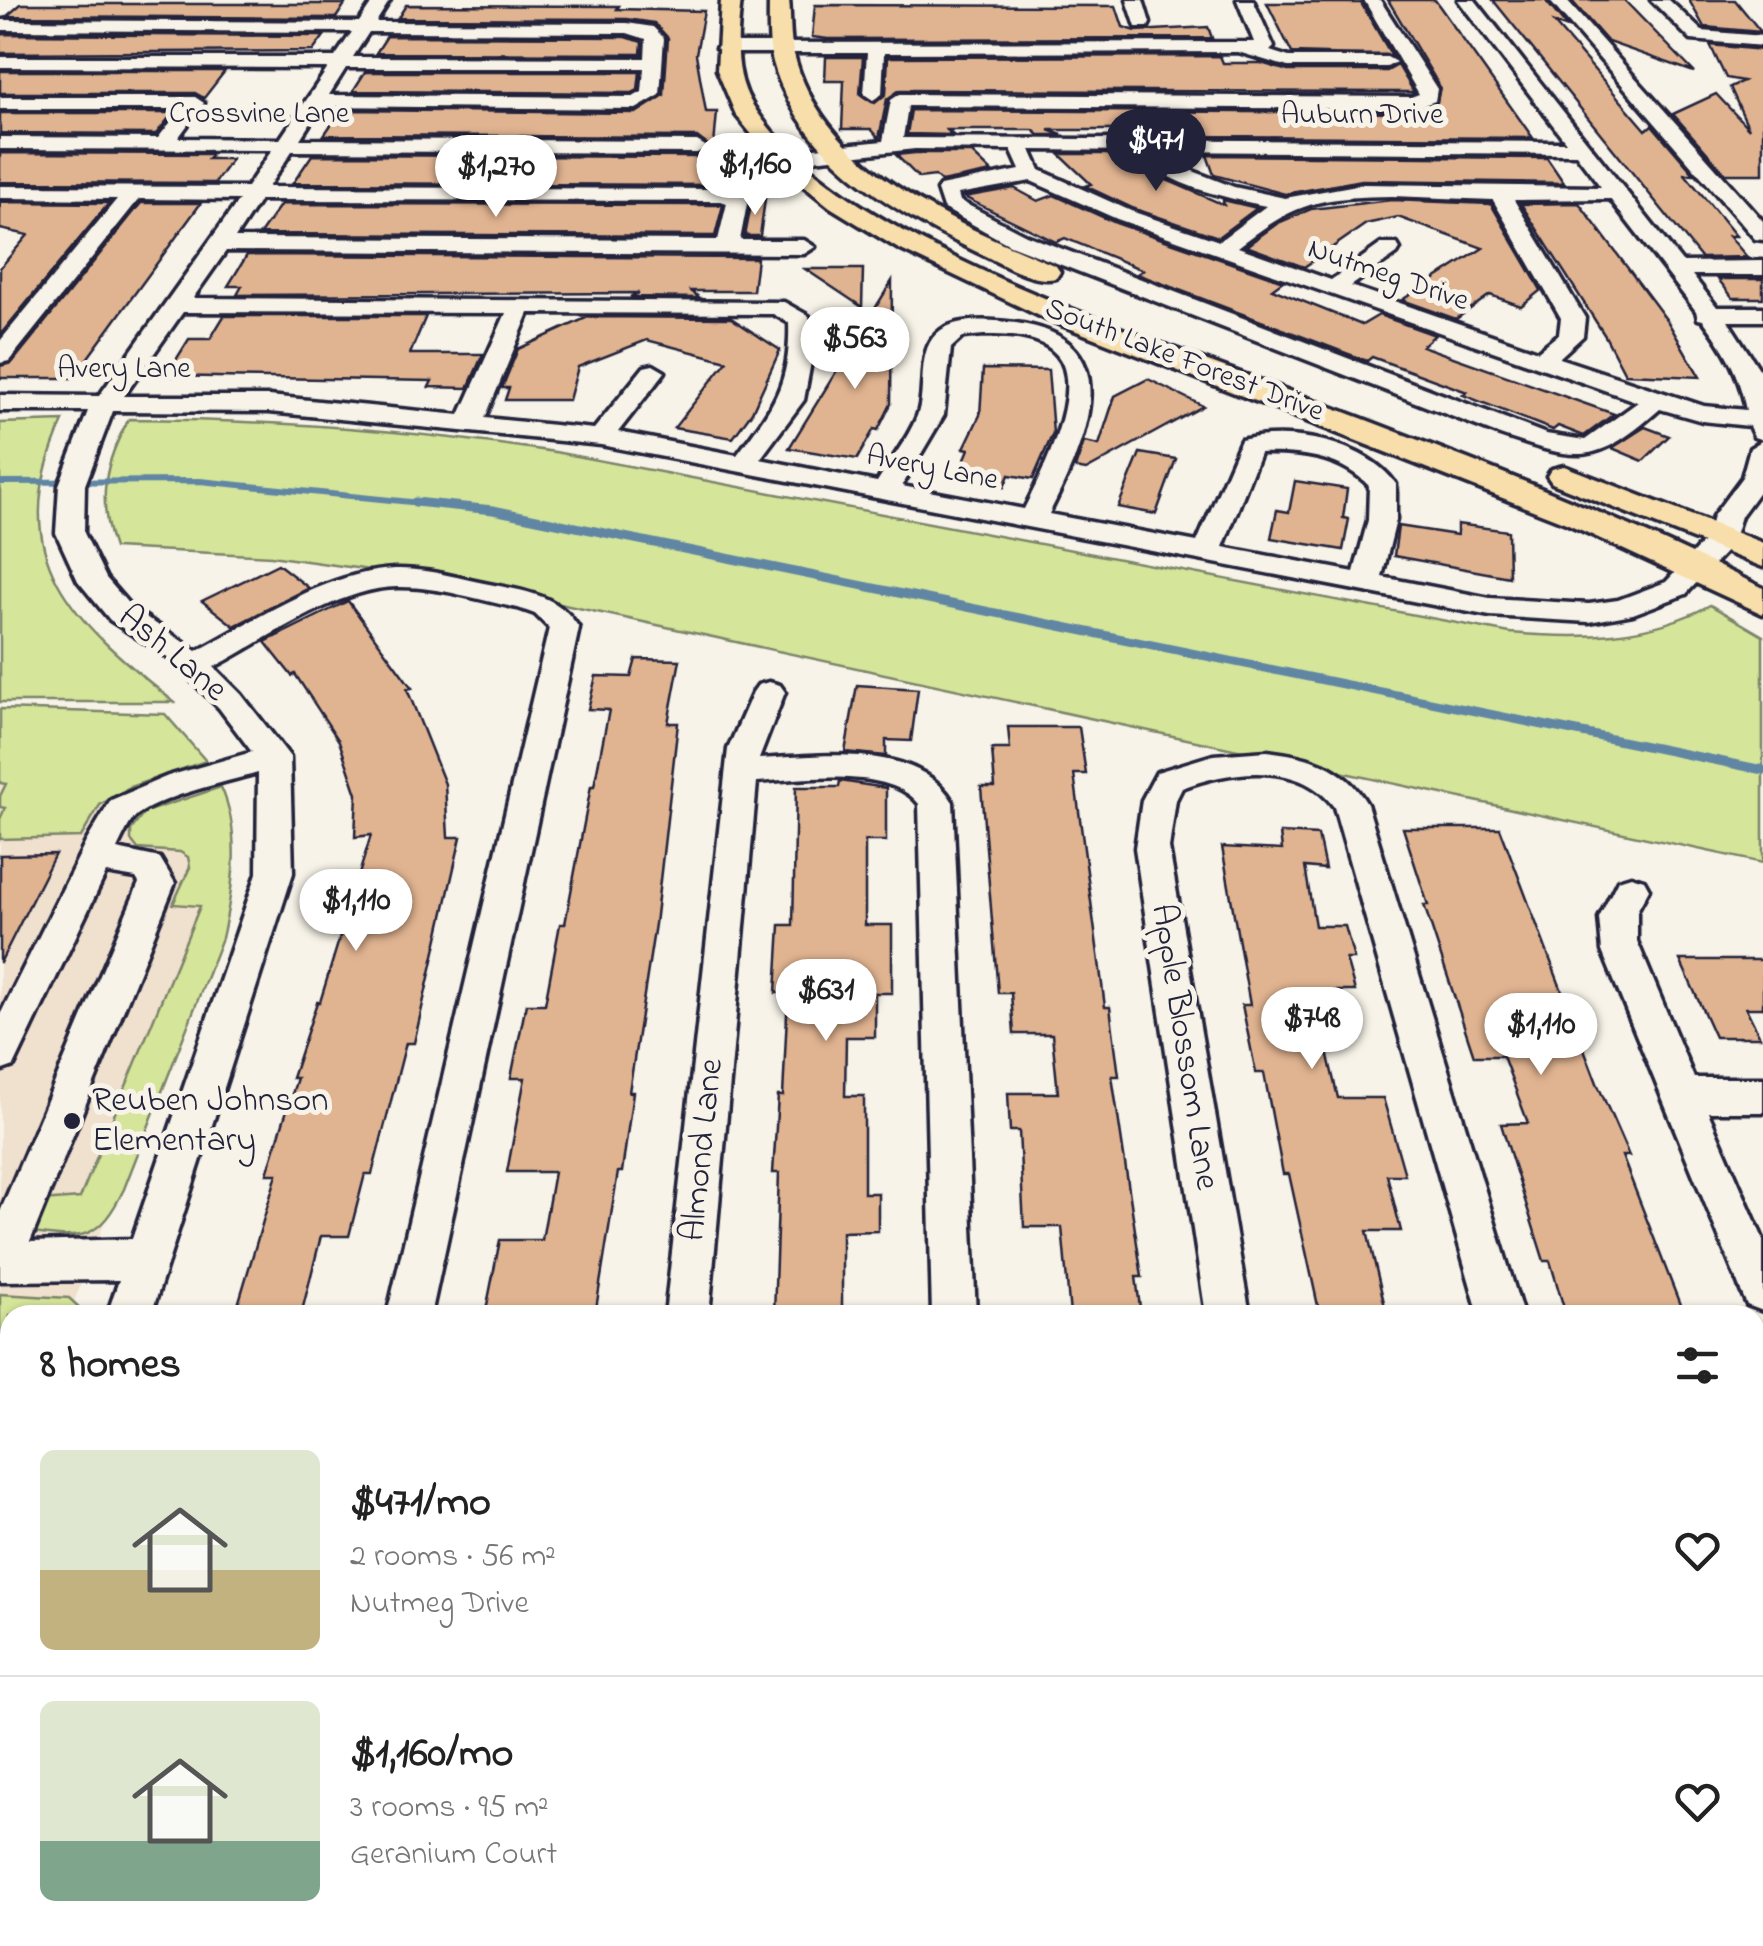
<!DOCTYPE html>
<html lang="en">
<head>
<meta charset="utf-8">
<style>
	:root { --surface:#fff; --page:#f6f6f6; --text:#222; --muted:#767676; --line:#e0e0e0; --accent:#22223b }
	body { margin:0; font-family:"Indie Flower",sans-serif; background:var(--page); color:var(--text); height:100vh; display:flex; flex-direction:column; font-size:38px; white-space:nowrap }
	* { box-sizing:border-box; margin:0 }
	p { font-size:32px; color:var(--muted) }
	.icon { flex:none; width:55px; height:55px; fill:none; stroke:currentColor; stroke-width:2; stroke-linecap:round; stroke-linejoin:round }
	.map { position:relative; flex:1; overflow:hidden }
	.details { position:absolute; left:0px; top:1305px; width:1765px; height:642px; display:flex; flex-direction:column; background:var(--surface); border-radius:30px 30px 0 0; box-shadow:0 2px 8px #0004 }
	.details>* { flex:none }
	.price { position:absolute; translate:-50% -85px; padding:0 22px; border-radius:35px; background:#fff; color:#222; font-size:32px; line-height:65px; filter:drop-shadow(0 2px 5px #0008) }
	.price::after { content:''; position:absolute; left:50%; top:60px; width:30px; height:22px; margin-left:-15px; background:inherit; clip-path:polygon(0 0,100% 0,50% 100%) }
	.price.active { background:var(--accent); color:#fff }
	ul { padding:0; list-style:none }
	li { display:flex; align-items:center; gap:30px; height:250px; padding:0 40px }
	li+li { border-top:2px solid var(--line) }
	li span { display:grid; place-items:center; flex:none; width:280px; height:200px; border-radius:15px; color:#555 }
	li>.icon { margin-inline-start:auto }
	span .icon { width:120px; height:120px; fill:#fffc; stroke-width:1 }
	li b { font-size:42px }
	h2 { display:flex; justify-content:space-between; align-items:center; height:120px; padding:0 40px; font-size:42px }
	.map>svg:first-child { display:block }
	.built { fill:#f0e0ce }
	.green { fill:#d5e599; stroke:#7c846a; stroke-width:2.5 }
	.lines { fill:none; stroke-linecap:round; stroke-linejoin:round }
	.stream-far1 { stroke:#6086a4; stroke-width:6 }
	.stream { stroke:#6086a4; stroke-width:9 }
	.building { fill:#e1b491; stroke:#22223b; stroke-width:2.5 }
	.minor-casing { stroke:#22223b; stroke-width:7 }
	.major-casing { stroke:#22223b; stroke-width:7 }
	.minor { fill:#f7f3e8; fill-rule:evenodd }
	.major { fill:#f8deab; fill-rule:evenodd }
	.poi-dot { fill:#22223b; stroke:#f7f3e8; stroke-width:4 }
	.labels { text-anchor:middle; dominant-baseline:central; stroke-width:10; stroke-linejoin:round; paint-order:stroke }
	.far-street-label { font-size:30px; fill:#22223b; stroke:#f7f3e8 }
	.street-label { font-size:35px; fill:#22223b; stroke:#f7f3e8 }
	.poi-label { font-size:35px; fill:#22223b; stroke:#f7f3e8; text-anchor:start }
</style>
</head>
<body>
<div class="map">
<svg width="1763" height="1946" viewBox="0 0 1763 1946">
	<rect width="100%" height="100%" fill="#f7f3e8"/>
	<filter id="ink" filterUnits="userSpaceOnUse"><feTurbulence type="fractalNoise" baseFrequency=".01" numOctaves="2"/><feDisplacementMap in="SourceGraphic" scale="20" xChannelSelector="R" yChannelSelector="G"/><feConvolveMatrix kernelMatrix="1 2 1 2 8 2 1 2 1" color-interpolation-filters="sRGB"/></filter>
	<g filter="url(#ink)">
		<polygon class="built" points="0,709 165,714 221,820 218,926 69,1315 10,1315 0,1495"/>
		<g class="green">
			<path d="M129 419C272 420 413 430 555 452L1510 633C1580 639 1648 639 1710 605L1763 636V863L462 583 271 556 114 548C97 501 104 462 129 419Z"/>
			<path d="M63 421C0 559 75 622 174 702H0V423Z"/>
			<polygon points="0,709 165,714 206,761 130,787 100,805 81,837 0,839 0,819 5,808 0,807 0,796 6,784 0,783"/>
			<path d="M221 787C242 833 233 890 222 938L124 1189C99 1240 83 1241 28 1232L41 1201 80 1198 200 906 173 904 190 867 188 857 180 852 138 849 131 840V830L145 812Z"/>
			<polygon points="0,1294 69,1298 81,1309 78,1315 10,1315 10,1488 0,1513"/>
		</g>
		<g class="lines">
			<polyline class="stream-far1" points="0,482 200,481 441,505"/>
			<polyline class="stream" points="415,502 493,510 1763,770"/>
		</g>
		<g class="building">
			<polygon points="1388,0 1435,0 1533,138 1200,136 1198,130 1049,130 1062,135 1039,135 1033,130 947,130 953,135 907,134 911,110 1414,113 1436,105 1440,87"/>
			<polygon points="1493,0 1545,0 1568,28 1554,23 1646,130 1652,125 1694,174 1685,174 1736,236 1729,236 1747,257 1701,258"/>
			<polygon points="1571,0 1624,0 1694,72 1608,42"/>
			<polygon points="1689,0 1735,0 1761,32 1704,27"/>
			<polygon points="1267,3 1361,3 1392,56 1292,53"/>
			<polygon points="21,4 345,4 336,18 7,16"/>
			<polygon points="406,5 619,6 617,9 704,11 696,54 706,112 717,112 712,168 747,168 746,191 721,185 293,183 312,155 697,157 711,148 697,137 324,135 341,110 636,113 664,95 668,38 654,23 627,19 398,18"/>
			<polygon points="815,5 1116,6 1123,27 1136,31 1208,27 1212,38 828,39 812,37"/>
			<polygon points="0,34 324,36 313,51 0,53"/>
			<polygon points="387,36 626,37 642,42 641,54 376,53"/>
			<polygon points="1710,45 1763,50 1763,174 1726,174 1673,114 1716,94 1749,129 1730,87 1743,81 1726,78"/>
			<polygon points="1220,56 1223,63 1261,63 1288,71 1387,71 1398,65 1414,92 900,90 887,99 879,138 871,129 842,129 844,81 825,81 826,57 863,57 860,94 875,103 886,94 888,57"/>
			<polygon points="0,71 225,71 204,98 195,93 0,93"/>
			<polygon points="365,72 640,72 638,90 632,93 353,91"/>
			<polygon points="0,113 173,113 156,134 0,133"/>
			<polygon points="0,153 212,154 208,159 232,159 215,183 0,182"/>
			<polygon points="915,153 972,153 992,172 941,182 935,176 919,178 896,155"/>
			<polygon points="1059,154 1107,154 1224,205 1223,200 1257,208 1218,237 1132,208 1085,186 1091,184"/>
			<polygon points="1207,155 1547,158 1564,183 1362,180 1285,194 1214,175"/>
			<polygon points="1014,188 1038,201 1054,195 1116,223 1283,281 1272,289 1362,325 1379,315 1435,335 1422,346 1614,414 1584,436 1558,426 1553,430 1463,395 1467,392 1372,357 1367,361 1137,274 1143,270 1065,238 1056,242 964,197"/>
			<polygon points="765,199 760,236 745,236 752,200"/>
			<polygon points="1392,200 1491,204 1541,290 1521,306 1490,295 1456,319 1402,300 1483,248 1398,217 1366,224 1304,267 1246,246 1278,223 1311,209"/>
			<polygon points="0,202 109,203 0,335 0,268 28,235 0,229"/>
			<polygon points="141,203 201,203 73,378 0,378 0,366 12,363"/>
			<polygon points="1579,203 1668,322 1700,377 1625,374 1605,336 1521,204"/>
			<polygon points="281,204 720,205 723,205 715,236 260,234"/>
			<polygon points="247,255 757,258 753,291 691,291 700,298 630,297 639,293 237,295 242,286 228,286"/>
			<polygon points="805,269 863,269 862,307"/>
			<polygon points="1718,279 1763,279 1763,298 1733,298"/>
			<polygon points="892,281 891,404 878,430 874,429 857,459 789,448"/>
			<polygon points="224,316 426,316 410,354 483,354 468,388 429,387 432,381 166,376 189,339 210,339"/>
			<polygon points="588,317 731,318 780,350 752,412 733,438 674,428 727,361 647,340 578,367 569,400 505,400 509,388 502,388 518,349"/>
			<polygon points="983,369 1048,370 1053,433 1033,479 1009,475 1004,487 956,480 969,449 964,448 980,415"/>
			<polygon points="1148,379 1203,406 1086,470 1075,468 1084,442 1099,445 1115,396"/>
			<polygon points="1645,427 1669,436 1643,461 1612,448"/>
			<polygon points="1140,453 1176,459 1156,514 1118,507"/>
			<polygon points="1295,481 1347,489 1343,518 1349,519 1343,550 1271,538 1277,510 1289,512"/>
			<polygon points="1457,524 1508,531 1509,577 1394,556 1398,526 1457,535"/>
			<polygon points="278,564 309,588 234,626 202,601"/>
			<polygon points="348,601 412,688 407,689 445,784 448,837 461,837 414,1043 406,1043 372,1174 365,1174 349,1236 321,1236 301,1315 235,1315 277,1174 267,1174 297,1078 292,1078 317,1002 320,1002 371,835 355,837 357,794 339,741 295,674 292,676 265,642"/>
			<polygon points="636,659 680,660 668,723 678,723 655,924 629,1092 633,1092 622,1172 618,1172 595,1315 485,1315 500,1240 542,1240 554,1172 507,1172 525,1078 511,1078 526,1004 545,1004 560,924 565,924 591,786 594,786 609,710 588,709 596,676 631,677"/>
			<polygon points="857,685 918,689 911,741 886,740 886,756 845,752"/>
			<polygon points="1008,727 1079,727 1086,774 1074,774 1105,1007 1110,1007 1119,1076 1112,1076 1142,1277 1136,1277 1141,1315 1070,1315 1062,1227 1024,1227 1019,1131 1010,1131 1008,1093 1058,1093 1052,1034 1014,1034 1011,993 998,993 981,787 995,787 992,749 1010,749"/>
			<polygon points="840,781 886,788 886,841 865,841 865,925 892,925 892,993 875,993 875,1037 846,1037 845,1096 864,1096 864,1193 878,1193 878,1231 842,1232 842,1315 774,1315 779,1173 773,1173 778,1096 783,1096 788,993 776,993 780,925 793,925 796,787 839,787"/>
			<polygon points="1403,828 1500,828 1597,1083 1629,1156 1622,1156 1684,1315 1566,1315 1550,1261 1544,1261 1501,1124 1528,1123 1503,1056 1474,1056 1424,905 1428,905"/>
			<polygon points="1280,833 1318,835 1325,869 1305,867 1315,926 1345,926 1354,959 1346,959 1355,991 1334,991 1345,1035 1323,1035 1338,1098 1383,1098 1405,1175 1387,1175 1401,1231 1367,1231 1387,1315 1320,1315 1289,1174 1283,1174 1264,1073 1256,1073 1242,1005 1250,1005 1222,847 1282,850"/>
			<polygon points="55,854 0,963 0,855"/>
			<polygon points="1680,960 1763,960 1763,1008 1746,1008 1760,1037 1715,1037"/>
		</g>
		<g class="lines">
			<defs>
				<g id="minor">
					<path d="M374 0H390L376 22 627 23 653 27 664 38 660 95 636 109 321 106 300 139 697 141 707 147 697 153 292 151 268 187 721 189 745 195 748 199 740 240H804L815 247 804 254 226 251 193 298 784 302 809 316 814 346 804 400 760 459 877 482C890 461 908 439 917 416 928 390 914 349 941 330 960 317 994 320 1016 323 1133 339 1084 444 1049 514L1197 542 1241 440C1290 428 1365 441 1396 484V520L1382 577 1490 598 1589 604 1618 600 1666 582 1708 537 1713 516 1742 477 1750 448 1763 440V486L1741 516 1732 545 1686 594 1633 614 1589 622 1490 616 601 445 269 412 113 411 85 485 84 533 106 578 132 608 197 651C258 619 325 572 395 569 428 568 462 579 494 585 529 592 560 596 579 628L431 1315H387L549 628 535 614 518 608C479 600 437 586 397 587 337 588 266 640 214 667L241 694 290 757 293 873 151 1315H107L119 1280 0 1281V1212L139 883 136 878 106 873 14 1066 0 1071V1015L86 842 111 800 168 776 252 752 219 708 169 658 110 620 78 581 56 533 59 485 88 411H0V395L99 396 239 200 139 199 9 361 0 363V341L117 199 0 198V186L247 187 272 150 0 149V137L158 138 181 109H0V97H195L204 103 178 138 280 139 328 68 0 67V57H335L352 32 0 30V20L359 22ZM369 32 627 33 646 39 645 58 353 57ZM346 68H644L642 92 633 97 329 95ZM260 200 721 201 727 203 718 240 235 238ZM183 312 506 313 460 415 269 396H124ZM529 313 773 314 789 323C791 385 772 408 737 455L618 432 665 372 653 365 644 367 594 429 485 418ZM984 335C1007 335 1041 335 1057 355 1086 388 1040 478 1024 509L902 486 944 415 951 348 963 337ZM1260 453C1299 452 1341 456 1369 486L1368 520 1354 572 1223 547ZM258 773 257 873 132 1239 30 1242 175 883 160 858 117 849C122 839 129 822 137 815 168 794 222 783 258 773Z"/>
					<polygon points="1127,0 1143,0 1150,23 1148,27 1136,27"/>
					<polygon points="1237,0 1253,0 1274,47 1270,51 1289,57 1387,57 1396,62 1387,67 1288,67 1238,52 884,53 882,94 873,100 864,94 867,53 725,53 716,48 725,43 1254,42"/>
					<path d="M1364 0H1380L1437 89 1435 101 1413 109 908 106 903 138 1566 142 1458 0H1475L1682 262 1763 261V275H1692L1717 307H1763V321H1728L1763 375V440L1754 437 1749 426 1702 421 1660 409C1595 466 1580 462 1500 435L1010 245 943 208 937 190 940 186 1020 170 1011 150 915 149 785 163 775 157 785 151 883 141 891 100 900 94 1411 97 1419 94ZM1031 150 1138 151C1158 184 1228 198 1266 206L1219 241 1131 211 1040 170ZM1157 151 1576 154 1601 187 1362 184 1285 198 1234 187 1162 159ZM1031 181 1117 219 1638 402 1585 440 1546 434 1026 235 960 201 958 194ZM1392 196 1493 200 1561 318 1559 334 1538 351 1351 286 1397 254 1400 249 1397 244H1381L1331 280 1238 247C1296 202 1320 197 1392 196ZM1610 199 1696 311 1698 319 1703 320C1726 350 1739 374 1746 410L1704 406 1559 358 1583 336 1585 318 1514 200Z"/>
					<polygon points="1549,0 1566,0 1763,221 1763,240 1755,239"/>
					<polygon points="1651,0 1669,0 1702,31 1763,36 1763,46 1691,40"/>
					<path d="M769 682 780 685 785 692 759 759C820 756 917 741 953 802L976 1315H932L919 804C890 766 801 779 757 782L709 1315H665L728 749 753 692 758 685Z"/>
					<path d="M1267 751C1309 756 1344 765 1367 804L1523 1315H1479L1334 807C1300 760 1230 770 1182 788L1176 800 1169 848 1250 1315H1206L1135 848 1142 800 1157 772 1213 755Z"/>
					<polygon points="1631,876 1644,880 1649,889 1637,911 1637,941 1694,1078 1763,1078 1763,1112 1708,1112 1763,1239 1763,1311 1747,1305 1741,1291 1602,951 1599,918 1618,880"/>
					<rect x="0" y="1583" width="10" height="52"/>
					<rect x="1755" y="1602" width="8" height="52"/>
					<polygon points="10,1637 10,1713 0,1718 0,1641"/>
					<rect x="1755" y="1678" width="8" height="54"/>
					<polygon points="593,1938 651,1938 650,1946 592,1946"/>
					<polygon points="945,1938 1003,1938 1004,1946 946,1946"/>
					<polygon points="1299,1938 1357,1938 1359,1946 1301,1946"/>
					<polygon points="1657,1938 1715,1938 1717,1946 1659,1946"/>
				</g>
				<g id="major">
					<path d="M721 0H741C737 34 733 73 752 104 825 223 1067 308 1194 356 1263 381 1332 407 1400 433 1524 480 1645 529 1763 588V614L1566 523 1046 319 897 248 830 207 775 163 736 115 717 70Z"/>
					<path d="M769 0H789C791 17 789 37 794 54 823 170 957 224 1056 266L1060 272 1056 278C1032 284 999 262 977 252 892 211 794 154 771 54 768 37 769 17 769 0Z"/>
					<polygon points="1564,466 1763,543 1763,567 1552,483 1547,476 1552,469"/>
				</g>
			</defs>
			<use href="#minor" class="minor-casing"/>
			<use href="#major" class="major-casing"/>
			<use href="#minor" class="minor"/>
			<use href="#major" class="major"/>
		</g>
	</g>
	<circle class="poi-dot" cx="72" cy="1121" r="10"/>
	<g class="labels">
		<g class="far-street-label">
			<text x="259" y="115">Crossvine Lane</text>
			<text x="1362" y="116">Auburn Drive</text>
			<text transform="translate(1388 276) rotate(19)">Nutmeg Drive</text>
			<text transform="translate(1184 361) rotate(21)">South Lake Forest Drive</text>
			<text x="124" y="370">Avery Lane</text>
			<text transform="translate(932 469) rotate(11)">Avery Lane</text>
		</g>
		<g class="street-label">
			<text transform="translate(172 654) rotate(40)">Ash Lane</text>
			<text transform="translate(1184 1047) rotate(81)">Apple Blossom Lane</text>
			<text transform="translate(703 1150) rotate(-84)">Almond Lane</text>
		</g>
		<g class="poi-label">
			<text x="92" y="1101">Reuben Johnson<tspan x="92" dy="40">Elementary</tspan></text>
		</g>
	</g>
</svg>
<b class="price active" style="left:1156px;top:194px">$471</b>
<b class="price" style="left:755px;top:218px">$1,160</b>
<b class="price" style="left:496px;top:220px">$1,270</b>
<b class="price" style="left:855px;top:392px">$563</b>
<b class="price" style="left:356px;top:954px">$1,110</b>
<b class="price" style="left:826px;top:1044px">$631</b>
<b class="price" style="left:1312px;top:1072px">$748</b>
<b class="price" style="left:1541px;top:1078px">$1,110</b>
<section class="details">
<h2>8 homes<svg class="icon" aria-label="filters" viewBox="0 0 24 24"><path d="M4 7h16M4 17h16"/><circle cx="9" cy="7" r="2"/><circle cx="15" cy="17" r="2"/></svg></h2>
<ul>
<li><span style="background:linear-gradient(#dfe7d0 60%,#c2b280 0)"><svg class="icon" aria-label="home" viewBox="0 0 24 24"><path d="M3 11l9-7 9 7M6 9v11h12V9"/></svg></span><div><b>$471/mo</b><p>2 rooms · 56 m²</p><p>Nutmeg Drive</p></div><svg class="icon" aria-label="heart" viewBox="0 0 24 24"><path d="M12 20l-8-8c-3-5 5-10 8-4 3-6 11-1 8 4z"/></svg></li>
<li><span style="background:linear-gradient(#dfe7d0 70%,#7fa58c 0)"><svg class="icon" aria-label="home" viewBox="0 0 24 24"><path d="M3 11l9-7 9 7M6 9v11h12V9"/></svg></span><div><b>$1,160/mo</b><p>3 rooms · 95 m²</p><p>Geranium Court</p></div><svg class="icon" aria-label="heart" viewBox="0 0 24 24"><path d="M12 20l-8-8c-3-5 5-10 8-4 3-6 11-1 8 4z"/></svg></li>
</ul>
</section>
</div>
</body>
</html>
